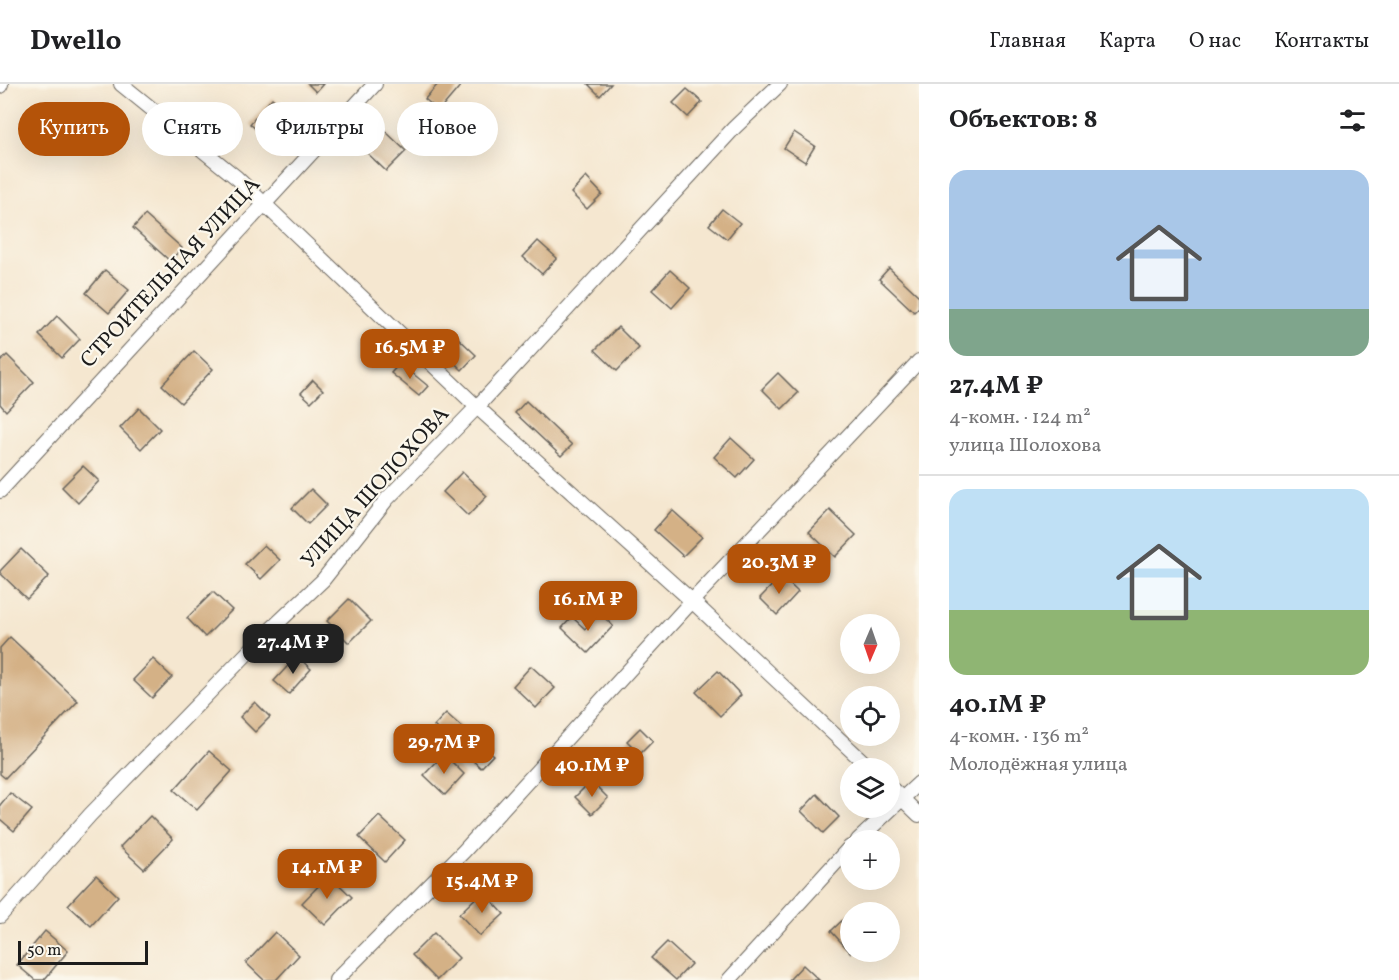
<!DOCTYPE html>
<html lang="ru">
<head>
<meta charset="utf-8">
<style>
	:root { --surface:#fff; --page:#f2f2f2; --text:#202124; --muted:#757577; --line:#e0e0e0; --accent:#b45309 }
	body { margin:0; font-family:Vollkorn,serif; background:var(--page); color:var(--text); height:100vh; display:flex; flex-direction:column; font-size:22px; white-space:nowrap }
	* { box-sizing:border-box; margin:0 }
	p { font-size:20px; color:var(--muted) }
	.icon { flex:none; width:33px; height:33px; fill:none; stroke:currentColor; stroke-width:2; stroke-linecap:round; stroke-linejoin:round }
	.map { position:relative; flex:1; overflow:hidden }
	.panel { display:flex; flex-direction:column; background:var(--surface); width:480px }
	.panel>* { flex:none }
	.banner { position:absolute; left:18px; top:18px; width:570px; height:54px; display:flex; gap:12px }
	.needle { width:39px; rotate:182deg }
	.fabs { position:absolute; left:840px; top:530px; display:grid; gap:12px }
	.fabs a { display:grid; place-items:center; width:60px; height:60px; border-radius:50%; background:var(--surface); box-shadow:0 6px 24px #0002; font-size:30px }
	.scale { position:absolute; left:18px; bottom:15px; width:130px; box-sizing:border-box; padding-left:6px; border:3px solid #1c1c1c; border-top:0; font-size:16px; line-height:21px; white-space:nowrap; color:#1c1c1c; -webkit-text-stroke:4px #fbf7ec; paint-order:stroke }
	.price { position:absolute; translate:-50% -51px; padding:0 14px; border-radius:12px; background:var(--accent); color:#fff; font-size:20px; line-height:39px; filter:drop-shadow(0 2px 3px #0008) }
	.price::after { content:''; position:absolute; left:50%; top:36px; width:18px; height:14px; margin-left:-9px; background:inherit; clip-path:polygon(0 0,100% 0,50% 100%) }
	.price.active { background:#222; color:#fff }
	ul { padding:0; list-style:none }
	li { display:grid; align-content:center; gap:12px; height:318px; padding:0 30px }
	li+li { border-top:2px solid var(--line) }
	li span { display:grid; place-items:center; height:186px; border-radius:18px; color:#555 }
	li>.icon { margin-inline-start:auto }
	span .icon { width:108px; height:108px; fill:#fffc; stroke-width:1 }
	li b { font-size:26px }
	h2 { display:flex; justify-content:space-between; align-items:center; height:72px; padding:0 30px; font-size:26px }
	.chip { padding:0 21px; border-radius:27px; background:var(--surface); box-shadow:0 6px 24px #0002; font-size:21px; line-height:54px }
	.chip.active { background:var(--accent); color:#fff }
	header { display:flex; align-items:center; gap:36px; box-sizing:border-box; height:84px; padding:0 30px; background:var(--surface); border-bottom:2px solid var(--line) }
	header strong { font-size:28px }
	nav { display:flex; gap:33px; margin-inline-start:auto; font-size:21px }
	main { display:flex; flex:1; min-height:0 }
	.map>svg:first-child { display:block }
	.building { fill:#d4b186 }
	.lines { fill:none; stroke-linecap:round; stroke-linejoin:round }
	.minor-casing { stroke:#68635b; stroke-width:16 }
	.minor { stroke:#fff; stroke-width:14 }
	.labels { text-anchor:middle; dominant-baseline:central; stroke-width:4.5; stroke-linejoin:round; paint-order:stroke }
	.street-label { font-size:22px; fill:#1c1c1c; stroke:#fbf7ec }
</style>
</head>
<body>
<header>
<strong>Dwello</strong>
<nav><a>Главная</a><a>Карта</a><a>О нас</a><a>Контакты</a></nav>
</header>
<main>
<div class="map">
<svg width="919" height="896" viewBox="0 0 919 896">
	<rect width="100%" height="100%" fill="#fbf7ec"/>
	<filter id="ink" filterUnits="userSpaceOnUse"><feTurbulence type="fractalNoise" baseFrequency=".0167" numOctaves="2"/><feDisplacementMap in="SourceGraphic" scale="12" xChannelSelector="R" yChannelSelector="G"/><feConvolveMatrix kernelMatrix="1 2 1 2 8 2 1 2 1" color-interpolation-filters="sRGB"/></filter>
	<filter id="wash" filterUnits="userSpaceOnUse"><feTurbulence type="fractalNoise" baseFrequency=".008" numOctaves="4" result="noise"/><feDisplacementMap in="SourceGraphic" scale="24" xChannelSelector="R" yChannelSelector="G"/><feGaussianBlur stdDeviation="1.35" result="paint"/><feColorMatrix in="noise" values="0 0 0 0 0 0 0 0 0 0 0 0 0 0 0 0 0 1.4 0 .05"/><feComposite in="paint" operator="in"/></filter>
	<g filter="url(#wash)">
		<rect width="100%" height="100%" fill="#f5e7d0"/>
		<g id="blocks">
			<g class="building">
				<polygon points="308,0 323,0 316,8"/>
				<polygon points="438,0 462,0 439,27 425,15"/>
				<polygon points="588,0 611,0 600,12"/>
				<polygon points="687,5 702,18 688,33 673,19"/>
				<polygon points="272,14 294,34 272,59 250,40"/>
				<polygon points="34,26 60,51 49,63 22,37"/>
				<polygon points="384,46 406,67 386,87 364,66"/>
				<polygon points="794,48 815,62 805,78 784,64"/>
				<polygon points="586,93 602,110 587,125 571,109"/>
				<polygon points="722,125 740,139 727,155 709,141"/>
				<polygon points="145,131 182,164 170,177 133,144"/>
				<polygon points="538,157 557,174 542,190 523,173"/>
				<polygon points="889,184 919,212 919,223 914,228 879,195"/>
				<polygon points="105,186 129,206 109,229 86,209"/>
				<polygon points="670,186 690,204 672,224 652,206"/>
				<polygon points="57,232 80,255 62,274 39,251"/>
				<polygon points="618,243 639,264 617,287 595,266"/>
				<polygon points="454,250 476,271 462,286 440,265"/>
				<polygon points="194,267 213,285 181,319 162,301"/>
				<polygon points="7,271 34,298 6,327 0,320 0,278"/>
				<polygon points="400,279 428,302 419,312 391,289"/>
				<polygon points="778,289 798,309 782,325 762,305"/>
				<polygon points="313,296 323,306 311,318 301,309"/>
				<polygon points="526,317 572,361 561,372 515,329"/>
				<polygon points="139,324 160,345 141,365 120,344"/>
				<polygon points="731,354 754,375 737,394 714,373"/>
				<polygon points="83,382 99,397 78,419 62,403"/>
				<polygon points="462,388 487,412 468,432 443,408"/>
				<polygon points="311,405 327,421 308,440 292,424"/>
				<polygon points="672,426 702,453 683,472 654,446"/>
				<polygon points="830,426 856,451 835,473 809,448"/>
				<polygon points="264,461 280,476 261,495 245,480"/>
				<polygon points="21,465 49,492 27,515 0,489 0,487"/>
				<polygon points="781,492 798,508 777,531 760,514"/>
				<polygon points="213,508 232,526 205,553 187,534"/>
				<polygon points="349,515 371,537 349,559 327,537"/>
				<polygon points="600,529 613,542 588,569 562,544 572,533 585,545"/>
				<polygon points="10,553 78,617 5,694 0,690 0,564"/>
				<polygon points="297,572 311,585 289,610 274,597"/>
				<polygon points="153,575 172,593 152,614 133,596"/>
				<polygon points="531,582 555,604 536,624 513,602"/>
				<polygon points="718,587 741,611 720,632 696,608"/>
				<polygon points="255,618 270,633 255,648 240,633"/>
				<polygon points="446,629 493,671 481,684 434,642"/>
				<polygon points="640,644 653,657 640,670 627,657"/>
				<polygon points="209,667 232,687 197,726 174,706"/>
				<polygon points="444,670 464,690 445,711 424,691"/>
				<polygon points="591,697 608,714 592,730 575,713"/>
				<polygon points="10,709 32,726 14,747 0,735 0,721"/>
				<polygon points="817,710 839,733 823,749 801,727"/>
				<polygon points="150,732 173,755 144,785 120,763"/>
				<polygon points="379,732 405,756 385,778 359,753"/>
				<polygon points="96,791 118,812 91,842 68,821"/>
				<polygon points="329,791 352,813 325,841 302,819"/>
				<polygon points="483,807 504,830 480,852 459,830"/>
				<polygon points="850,829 850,868 831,847"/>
				<polygon points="45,847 68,867 44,896 35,896 17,881"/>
				<polygon points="275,848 299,871 276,896 264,896 246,879"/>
				<polygon points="434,849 459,874 437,896 412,871"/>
				<polygon points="667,858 691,880 676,896 651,874"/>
				<polygon points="803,881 819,896 789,896"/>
			</g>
		</g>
	</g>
	<g filter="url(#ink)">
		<use href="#blocks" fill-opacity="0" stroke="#68635b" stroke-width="1.5"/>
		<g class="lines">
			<defs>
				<g id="minor">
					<polyline points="121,0 237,94 477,323 692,517 870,684"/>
					<polyline points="0,2 1,0"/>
					<polyline points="0,407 375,0"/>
					<polyline points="890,703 919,731"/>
					<polyline points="858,756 919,699"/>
					<polyline points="0,832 90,731 267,549 323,496 387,415 477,323 734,44 780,0"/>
					<polyline points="336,896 464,767 692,517 919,277"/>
					<polyline points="729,896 850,763"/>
				</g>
			</defs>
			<use href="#minor" class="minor-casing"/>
			<use href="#minor" class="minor"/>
		</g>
	</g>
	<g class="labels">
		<g class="street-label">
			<text transform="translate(171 189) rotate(-47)">СТРОИТЕЛЬНАЯ УЛИЦА</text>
			<text transform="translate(376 404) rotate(-48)">УЛИЦА ШОЛОХОВА</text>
		</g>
	</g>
</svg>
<div class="fabs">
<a><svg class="needle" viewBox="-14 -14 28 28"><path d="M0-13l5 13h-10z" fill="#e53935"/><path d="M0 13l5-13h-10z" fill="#757577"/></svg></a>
<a><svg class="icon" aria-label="locate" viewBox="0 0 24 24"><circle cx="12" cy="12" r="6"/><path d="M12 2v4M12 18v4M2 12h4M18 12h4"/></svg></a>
<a><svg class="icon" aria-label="layers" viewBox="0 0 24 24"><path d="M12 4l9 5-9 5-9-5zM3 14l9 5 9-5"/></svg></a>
<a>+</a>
<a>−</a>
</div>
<div class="scale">50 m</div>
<b class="price" style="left:410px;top:296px">16.5M ₽</b>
<b class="price" style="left:779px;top:511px">20.3M ₽</b>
<b class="price" style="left:588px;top:548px">16.1M ₽</b>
<b class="price active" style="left:293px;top:591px">27.4M ₽</b>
<b class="price" style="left:444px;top:691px">29.7M ₽</b>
<b class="price" style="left:592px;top:714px">40.1M ₽</b>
<b class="price" style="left:327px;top:816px">14.1M ₽</b>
<b class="price" style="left:482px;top:830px">15.4M ₽</b>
<div class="banner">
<a class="chip active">Купить</a>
<a class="chip">Снять</a>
<a class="chip">Фильтры</a>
<a class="chip">Новое</a>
</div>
</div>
<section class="panel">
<h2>Объектов: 8<svg class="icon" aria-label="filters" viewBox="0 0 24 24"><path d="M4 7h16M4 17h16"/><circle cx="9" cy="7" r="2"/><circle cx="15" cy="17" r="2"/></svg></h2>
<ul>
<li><span style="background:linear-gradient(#a9c7e8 75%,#7fa58c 0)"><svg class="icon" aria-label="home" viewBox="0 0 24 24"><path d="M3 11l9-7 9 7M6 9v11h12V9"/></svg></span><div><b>27.4M ₽</b><p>4-комн. · 124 m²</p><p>улица Шолохова</p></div></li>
<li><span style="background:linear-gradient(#bfe0f5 65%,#8fb573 0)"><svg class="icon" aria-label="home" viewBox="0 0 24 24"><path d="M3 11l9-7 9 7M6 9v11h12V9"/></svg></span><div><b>40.1M ₽</b><p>4-комн. · 136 m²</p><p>Молодёжная улица</p></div></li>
</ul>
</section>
</main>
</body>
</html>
